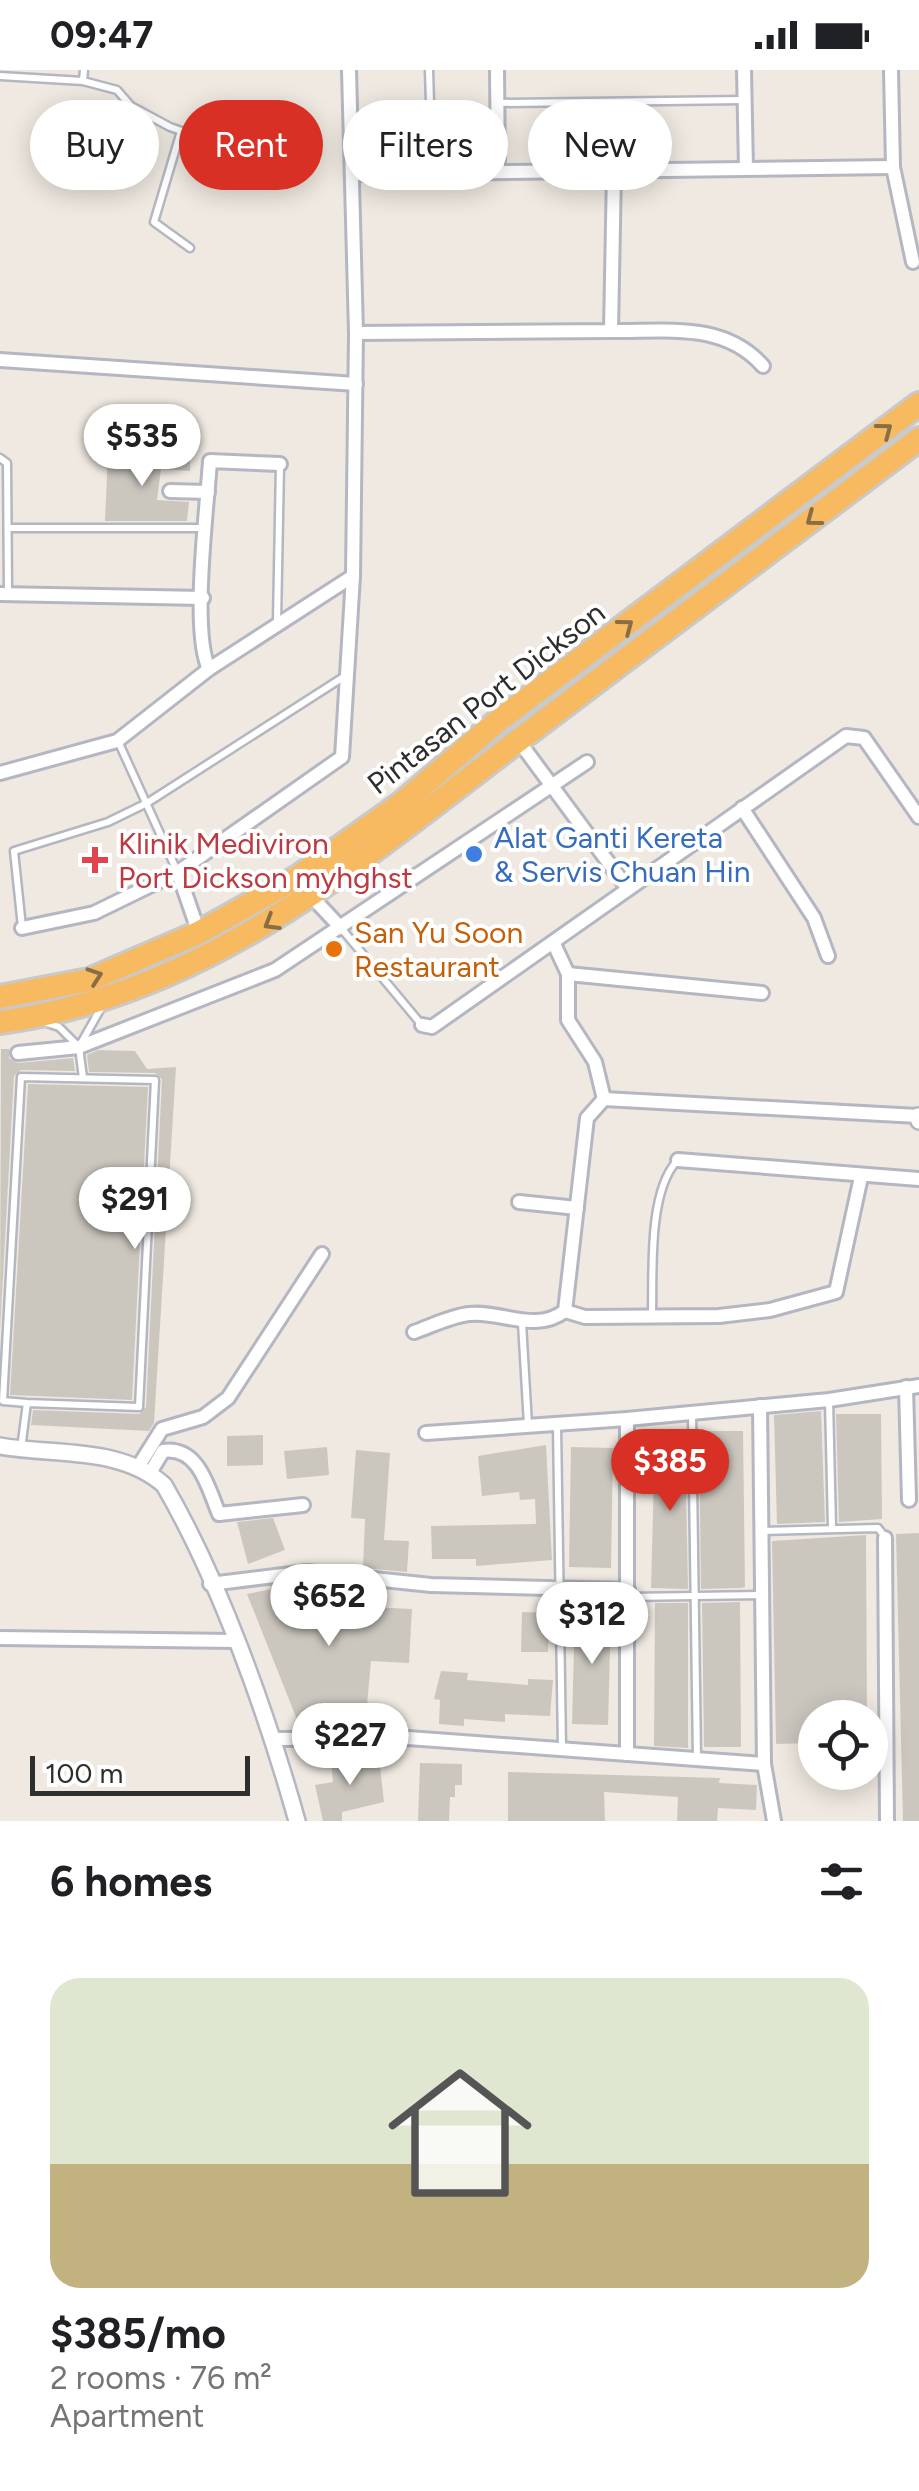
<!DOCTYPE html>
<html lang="en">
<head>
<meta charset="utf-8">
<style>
	:root { --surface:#fff; --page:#f2f2f2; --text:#202124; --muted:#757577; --line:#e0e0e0; --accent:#d93025 }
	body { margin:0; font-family:Figtree,sans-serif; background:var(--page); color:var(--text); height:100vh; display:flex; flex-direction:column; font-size:38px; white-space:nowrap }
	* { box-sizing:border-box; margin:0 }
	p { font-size:32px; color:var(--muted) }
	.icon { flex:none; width:55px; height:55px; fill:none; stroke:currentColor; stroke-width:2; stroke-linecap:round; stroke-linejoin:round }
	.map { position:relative; height:1751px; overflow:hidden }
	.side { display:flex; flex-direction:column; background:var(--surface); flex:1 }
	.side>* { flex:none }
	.top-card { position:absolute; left:30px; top:30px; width:860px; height:90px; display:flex; gap:20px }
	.buttons { position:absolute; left:798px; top:1630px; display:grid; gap:20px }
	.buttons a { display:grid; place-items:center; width:90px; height:90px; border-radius:50%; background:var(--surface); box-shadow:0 5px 25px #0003; font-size:50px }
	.scale { position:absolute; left:30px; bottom:25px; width:220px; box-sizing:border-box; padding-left:10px; border:5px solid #2e2e2e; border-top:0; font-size:28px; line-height:35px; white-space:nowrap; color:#2e2e2e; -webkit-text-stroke:8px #fff; paint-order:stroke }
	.price { position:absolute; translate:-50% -85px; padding:0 22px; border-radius:35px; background:#fff; color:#222; font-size:32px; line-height:65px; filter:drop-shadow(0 2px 5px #0008) }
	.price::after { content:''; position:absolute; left:50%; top:60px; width:30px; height:22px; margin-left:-15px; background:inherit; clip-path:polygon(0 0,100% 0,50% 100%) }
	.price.current { background:var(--accent); color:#fff }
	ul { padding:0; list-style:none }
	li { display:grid; align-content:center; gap:20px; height:530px; padding:0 50px }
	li+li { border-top:2px solid var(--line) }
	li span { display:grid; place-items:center; height:310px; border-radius:30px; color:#555 }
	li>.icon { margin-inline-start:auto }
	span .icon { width:180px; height:180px; fill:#fffc; stroke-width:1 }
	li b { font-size:42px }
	h2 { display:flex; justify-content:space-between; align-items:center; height:120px; padding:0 50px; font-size:42px }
	.pill { padding:0 35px; border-radius:45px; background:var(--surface); box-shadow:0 5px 25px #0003; font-size:35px; line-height:90px }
	.pill.current { background:var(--accent); color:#fff }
	.status { display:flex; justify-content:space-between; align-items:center; height:70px; padding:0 50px; background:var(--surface); direction:ltr }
	.status svg { height:28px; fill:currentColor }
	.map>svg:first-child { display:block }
	.building { fill:#cbc7bf }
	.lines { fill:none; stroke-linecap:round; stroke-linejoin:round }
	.service-casing { stroke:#b4b7c1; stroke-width:11 }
	.minor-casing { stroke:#b4b7c1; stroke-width:18 }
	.tertiary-casing { stroke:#b4b7c1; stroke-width:20 }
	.trunk-casing { stroke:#c9c9c9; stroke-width:28 }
	.service { stroke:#fff; stroke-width:6 }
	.minor { stroke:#fff; stroke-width:12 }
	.tertiary { stroke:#fff; stroke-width:15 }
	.trunk { stroke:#f8ba60; stroke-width:22 }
	.oneway { stroke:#896d44 }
	.shop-dot { fill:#3f7fe0; stroke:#fff; stroke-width:4 }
	.health-dot { fill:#e0444e; stroke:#fff; stroke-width:4 }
	.food-dot { fill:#e8710a; stroke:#fff; stroke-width:4 }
	.labels { text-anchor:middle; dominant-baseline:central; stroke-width:8; stroke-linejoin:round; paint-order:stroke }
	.street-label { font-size:30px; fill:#2e2e2e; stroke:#fff }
	.shop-label { font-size:30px; fill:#366cbe; stroke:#fff; text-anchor:start }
	.health-label { font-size:30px; fill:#be3a42; stroke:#fff; text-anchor:start }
	.food-label { font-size:30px; fill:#c56008; stroke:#fff; text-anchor:start }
</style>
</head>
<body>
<div class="status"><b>09:47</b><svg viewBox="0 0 49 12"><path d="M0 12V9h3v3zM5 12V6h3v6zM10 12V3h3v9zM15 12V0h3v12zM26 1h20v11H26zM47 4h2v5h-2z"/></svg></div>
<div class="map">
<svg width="919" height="1751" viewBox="0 0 919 1751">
	<rect width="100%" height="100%" fill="#efe9e1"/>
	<g class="building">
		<polygon points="108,383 190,388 190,401 161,399 157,430 189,432 187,451 105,451"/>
		<polygon points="1,979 9,979 9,988 18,993 73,988 75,1001 21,1000 14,1006 0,1261"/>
		<polygon points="98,980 135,981 147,999 176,997 154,1353 149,1361 31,1355 33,1340 139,1344 146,1337 162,1009 155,1003 89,1002 87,985"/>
		<polygon points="28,1014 148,1017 132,1330 10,1325"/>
		<polygon points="821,1341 825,1452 777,1454 774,1345"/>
		<polygon points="836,1344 881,1344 882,1449 839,1452"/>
		<polygon points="706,1361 743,1361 745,1517 740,1518 701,1519 699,1364"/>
		<polygon points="263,1365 263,1395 227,1396 227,1366"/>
		<polygon points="655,1365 685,1365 688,1519 651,1518"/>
		<polygon points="546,1375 552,1490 476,1496 476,1489 432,1489 431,1456 536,1454 535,1429 520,1430 519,1422 482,1426 478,1386"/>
		<polygon points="327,1377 329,1405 287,1409 284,1381"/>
		<polygon points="571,1377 613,1378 611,1498 569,1497"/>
		<polygon points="356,1380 390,1383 384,1470 409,1471 407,1502 363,1498 365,1449 351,1448"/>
		<polygon points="273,1448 285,1480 248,1494 237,1452"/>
		<polygon points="919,1463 919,1751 903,1751 896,1464"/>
		<polygon points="866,1465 867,1648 815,1648 815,1673 776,1674 772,1471"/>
		<polygon points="295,1514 304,1540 339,1524 369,1526 369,1537 412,1539 409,1593 371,1591 366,1646 333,1643 333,1658 300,1657 247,1524"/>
		<polygon points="740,1532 741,1677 704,1677 702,1533"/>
		<polygon points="655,1533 688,1533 688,1678 654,1676"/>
		<polygon points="575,1539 611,1540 608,1655 572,1654"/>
		<polygon points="522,1542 549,1543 548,1582 521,1582"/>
		<polygon points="441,1601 468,1603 467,1610 528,1615 528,1609 553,1610 550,1646 505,1644 505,1652 464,1649 464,1656 439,1654 440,1630 434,1629"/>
		<polygon points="379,1688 384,1732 342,1742 342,1751 323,1751 315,1715 333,1712 331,1690"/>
		<polygon points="420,1693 462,1694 462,1715 455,1715 455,1727 450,1727 449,1751 418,1751"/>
		<polygon points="508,1702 720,1708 719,1713 757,1715 756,1740 718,1738 717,1751 677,1751 678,1727 604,1722 605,1751 508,1751"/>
	</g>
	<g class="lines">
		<defs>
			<g id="service">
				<polyline points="429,0 432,101"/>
				<polyline points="0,6 83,11 84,0"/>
				<polyline points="83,11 117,20 131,36 170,57 230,78"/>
				<polyline points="498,33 744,30"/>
				<polyline points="181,61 154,152 190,178"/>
				<polyline points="0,388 7,393 8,522"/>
				<polyline points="8,458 206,458"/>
				<polyline points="277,552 280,395"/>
				<polyline points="118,671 177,801"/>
				<polyline points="22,857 14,781 108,752 147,733 345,606"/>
				<polyline points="341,858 421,954"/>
				<polyline points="44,952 59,957 78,976"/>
				<polyline points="83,1008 79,977 101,938"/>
				<path d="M652 1244C653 1202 648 1122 677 1091"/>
				<polyline points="522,1253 528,1355"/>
				<polyline points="829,1330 832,1458"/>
				<polyline points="692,1342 697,1688"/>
				<polyline points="557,1356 562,1678"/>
				<polyline points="21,1379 27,1333 3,1331 21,1007 155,1010 139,1337 27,1333"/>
				<polyline points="762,1461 878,1458 885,1467"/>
				<polyline points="629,1527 761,1525"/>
			</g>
			<g id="minor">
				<polyline points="349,0 356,263 611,261 614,101"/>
				<polyline points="497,0 498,102"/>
				<polyline points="744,0 746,99"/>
				<polyline points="891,0 893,97 913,192"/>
				<polyline points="352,104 893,97"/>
				<path d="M611 261C666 262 723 251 763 296"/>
				<polyline points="0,290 356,314"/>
				<polyline points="170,421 208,422"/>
				<polyline points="0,524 203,528"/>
				<path d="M209 599C191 562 207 438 210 391L280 394"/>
				<polyline points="518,670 628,819"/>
				<polyline points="0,703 117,671 209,599 353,506 356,263"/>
				<polyline points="742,738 814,848 828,886"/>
				<polyline points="178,802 200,866"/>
				<polyline points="312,827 341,858"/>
				<polyline points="22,858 94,843 178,802 342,687 353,506"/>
				<polyline points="554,874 568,904 568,950 595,992 604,1029"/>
				<polyline points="568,904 762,923"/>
				<polyline points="422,955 432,957 846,666 864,668 919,747"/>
				<polyline points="18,983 79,977 275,900 587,692"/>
				<polyline points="678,1090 919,1109"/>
				<polyline points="519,1132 577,1138"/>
				<polyline points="565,1241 587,1048 604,1029 918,1046"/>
				<path d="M414 1262C431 1256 451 1246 469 1244 501 1240 534 1264 565 1241L585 1247 719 1246 770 1240 836 1222 861 1107"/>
				<polyline points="906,1317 909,1430"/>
				<polyline points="760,1336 764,1694 774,1751"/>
				<polyline points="627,1349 627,1684"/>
				<polyline points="426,1363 627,1349 829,1330 919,1316"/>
				<polyline points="138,1397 162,1359 203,1347 228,1328 322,1184"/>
				<path d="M150 1403 163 1381C199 1376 208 1418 219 1444L303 1435"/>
				<polyline points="885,1468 887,1751"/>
				<polyline points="210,1514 307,1502 431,1515 628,1520"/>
				<polyline points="0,1568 235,1571"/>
				<polyline points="274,1669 408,1668 764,1694"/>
			</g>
			<g id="tertiary">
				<polyline points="918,1046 919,1051"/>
				<path d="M0 1376C55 1386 120 1376 164 1415 220 1511 267 1644 297 1751"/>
			</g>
			<g id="trunk">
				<polyline points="0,927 89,910 198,863 298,807 402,733 499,650 919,334"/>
				<path d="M0 952C212 924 367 784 531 661 660 563 790 466 919 369"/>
			</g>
		</defs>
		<use href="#service" class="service-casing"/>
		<use href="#minor" class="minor-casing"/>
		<use href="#tertiary" class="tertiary-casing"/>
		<use href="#trunk" class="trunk-casing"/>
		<use href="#service" class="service"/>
		<use href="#minor" class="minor"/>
		<use href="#tertiary" class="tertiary"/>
		<use href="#trunk" class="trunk"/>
	</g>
	<defs><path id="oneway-chevron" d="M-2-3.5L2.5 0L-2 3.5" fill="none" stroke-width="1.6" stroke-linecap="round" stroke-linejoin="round" transform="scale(2.5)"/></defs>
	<g class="oneway">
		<use href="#oneway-chevron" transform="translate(885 360) rotate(-37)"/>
		<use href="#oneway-chevron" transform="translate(813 449) rotate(143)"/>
		<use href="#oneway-chevron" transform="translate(626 556) rotate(-37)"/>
		<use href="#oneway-chevron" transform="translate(271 853) rotate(149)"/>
		<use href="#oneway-chevron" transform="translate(95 906) rotate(-19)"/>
	</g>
	<circle class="shop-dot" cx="474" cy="784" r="10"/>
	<path class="health-dot" d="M90 775h10v10h10v10h-10v10h-10v-10h-10v-10h10z"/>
	<circle class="food-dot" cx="334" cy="879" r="10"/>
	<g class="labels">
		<g class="street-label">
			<text transform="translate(486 628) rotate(-38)">Pintasan Port Dickson</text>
		</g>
		<g class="shop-label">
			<text x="494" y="767">Alat Ganti Kereta<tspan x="494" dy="34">&amp; Servis Chuan Hin</tspan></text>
		</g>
		<g class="health-label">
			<text x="118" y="773">Klinik Mediviron<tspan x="118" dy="34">Port Dickson myhghst</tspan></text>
		</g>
		<g class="food-label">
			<text x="354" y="862">San Yu Soon<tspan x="354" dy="34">Restaurant</tspan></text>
		</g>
	</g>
</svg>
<div class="buttons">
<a><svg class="icon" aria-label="locate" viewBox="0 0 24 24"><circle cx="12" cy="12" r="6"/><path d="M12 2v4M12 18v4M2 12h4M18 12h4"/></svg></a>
</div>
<div class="scale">100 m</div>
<b class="price" style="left:142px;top:419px">$535</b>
<b class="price" style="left:135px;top:1182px">$291</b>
<b class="price current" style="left:670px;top:1444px">$385</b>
<b class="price" style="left:329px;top:1579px">$652</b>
<b class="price" style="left:592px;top:1597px">$312</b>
<b class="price" style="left:350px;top:1718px">$227</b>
<div class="top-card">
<a class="pill">Buy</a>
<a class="pill current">Rent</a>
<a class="pill">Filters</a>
<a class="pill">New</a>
</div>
</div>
<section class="side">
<h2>6 homes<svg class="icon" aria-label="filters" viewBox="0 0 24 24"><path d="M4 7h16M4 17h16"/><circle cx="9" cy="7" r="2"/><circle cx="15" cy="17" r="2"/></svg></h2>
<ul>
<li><span style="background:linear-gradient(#dfe7d0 60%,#c2b280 0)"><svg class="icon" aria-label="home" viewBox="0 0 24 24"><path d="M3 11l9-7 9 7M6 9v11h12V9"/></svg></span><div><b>$385/mo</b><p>2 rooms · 76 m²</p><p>Apartment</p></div></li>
</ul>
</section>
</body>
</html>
